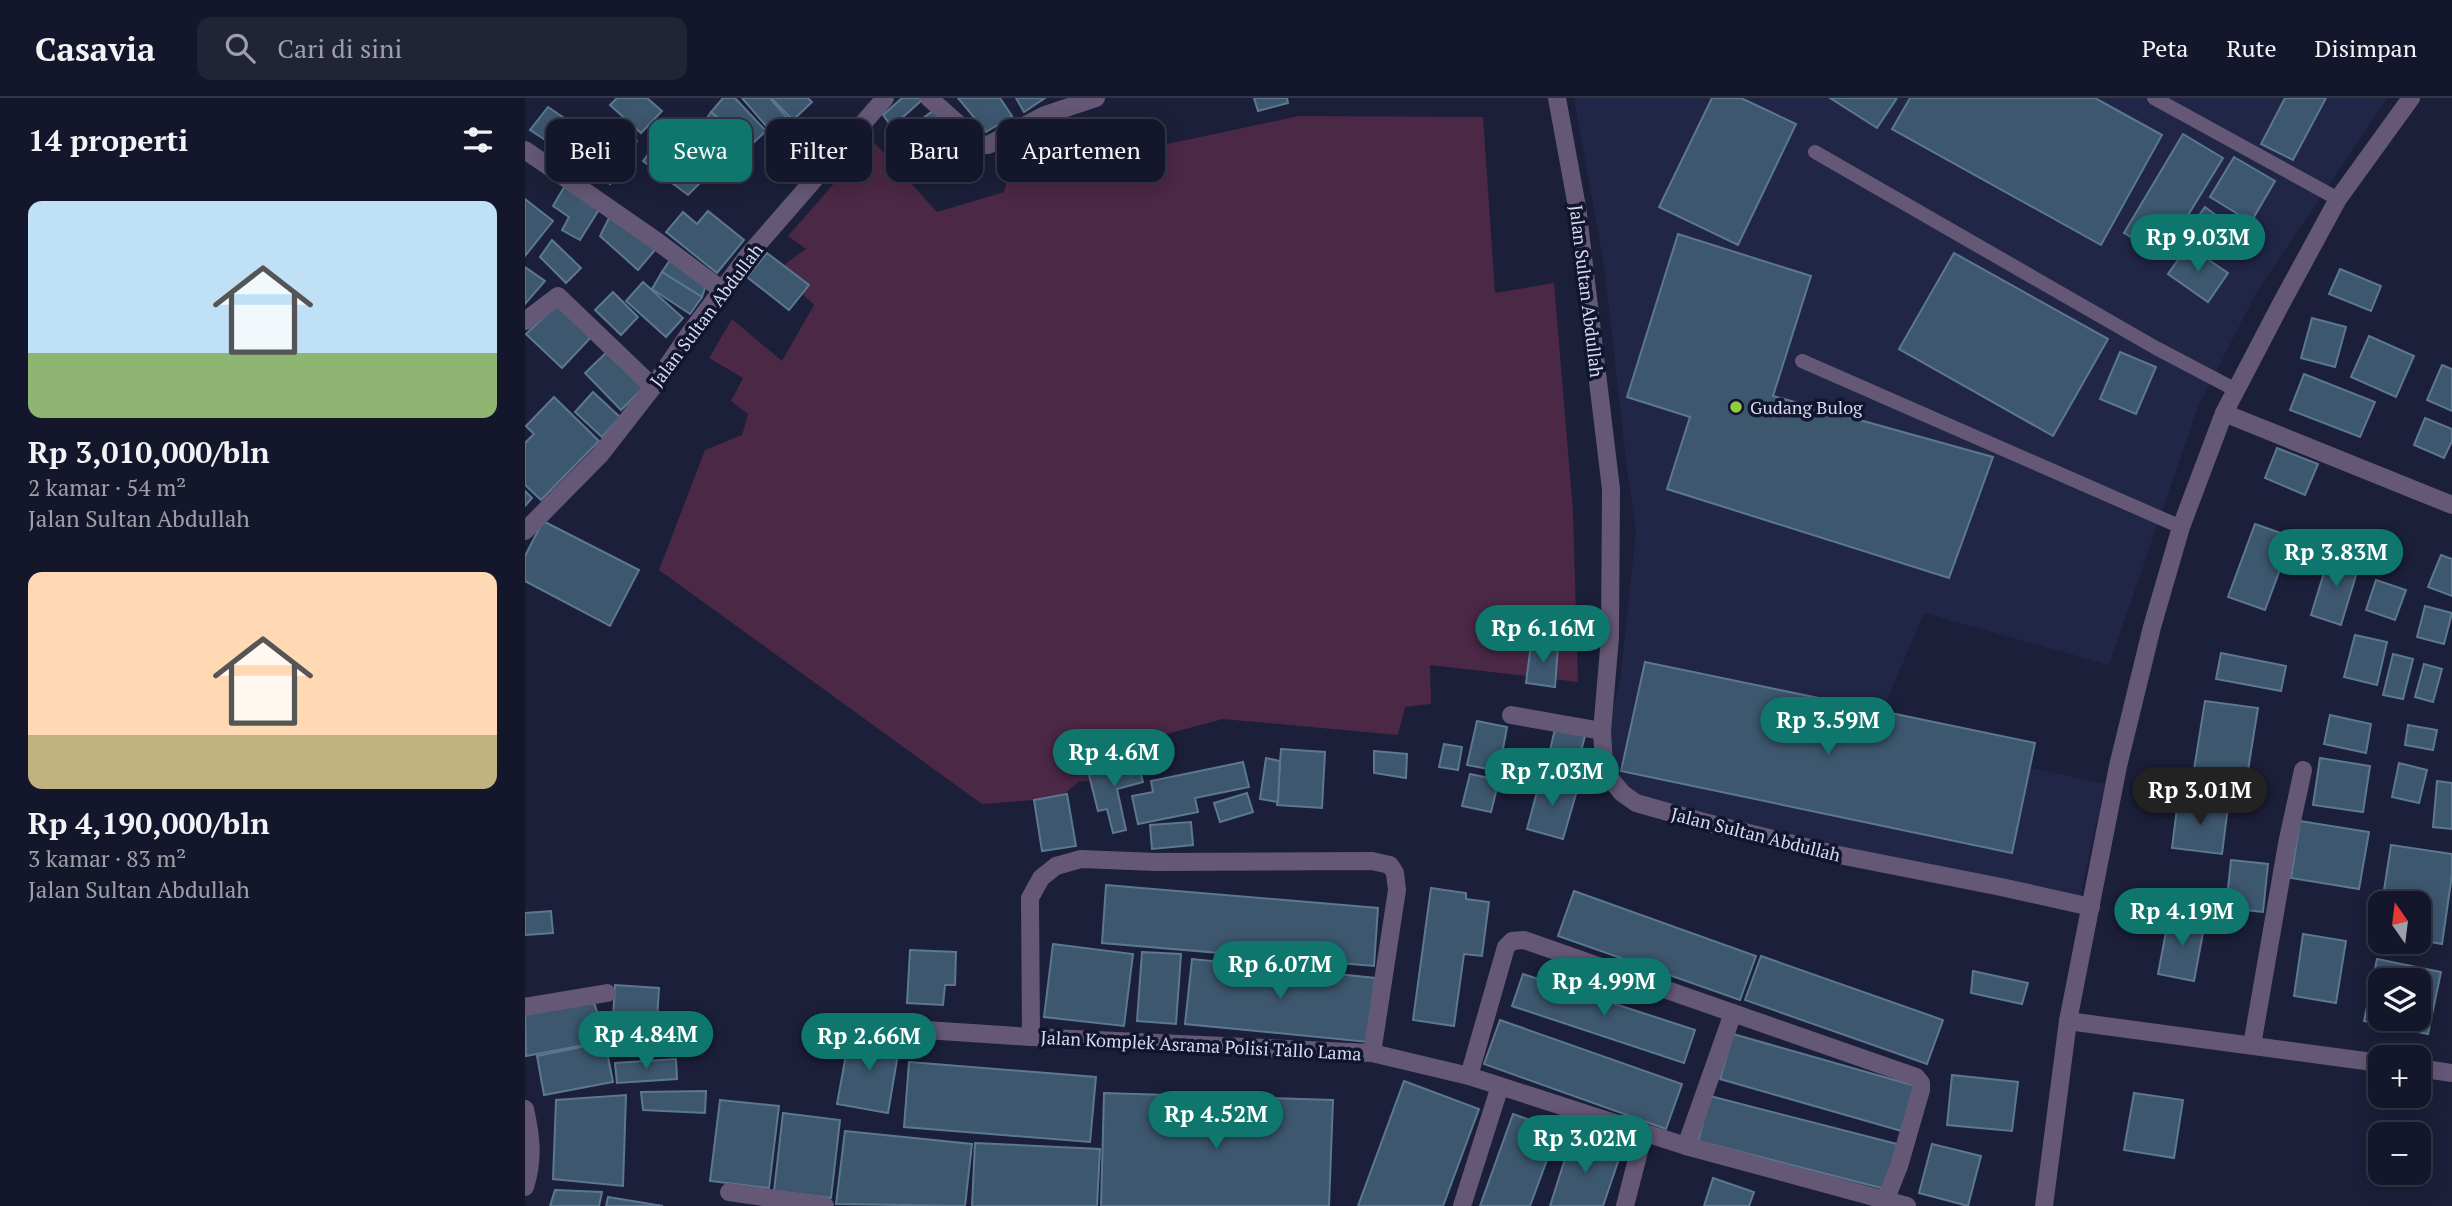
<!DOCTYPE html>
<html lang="id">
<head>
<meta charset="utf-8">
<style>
	:root { --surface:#14172b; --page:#212437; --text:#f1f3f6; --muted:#9d9fa9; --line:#333647; --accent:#0f766e }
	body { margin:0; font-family:"PT Serif",serif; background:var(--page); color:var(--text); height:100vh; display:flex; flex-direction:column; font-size:26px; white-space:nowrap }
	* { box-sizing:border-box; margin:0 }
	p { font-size:23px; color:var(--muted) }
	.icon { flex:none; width:38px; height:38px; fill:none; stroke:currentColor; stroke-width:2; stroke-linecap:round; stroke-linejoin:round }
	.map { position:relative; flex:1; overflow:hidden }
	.side { display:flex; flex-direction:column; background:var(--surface); width:525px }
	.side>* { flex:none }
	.banner { position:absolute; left:21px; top:21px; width:665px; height:63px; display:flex; gap:14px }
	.needle { width:46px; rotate:346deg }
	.fabs { position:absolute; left:1843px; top:793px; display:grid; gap:14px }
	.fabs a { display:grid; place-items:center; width:63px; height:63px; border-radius:14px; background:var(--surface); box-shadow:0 4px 18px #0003,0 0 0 2px var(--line); font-size:35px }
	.price { position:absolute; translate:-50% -60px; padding:0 16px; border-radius:24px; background:var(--accent); color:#fff; font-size:23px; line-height:46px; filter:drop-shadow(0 2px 4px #0008) }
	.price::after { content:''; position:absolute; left:50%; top:42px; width:21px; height:16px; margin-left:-10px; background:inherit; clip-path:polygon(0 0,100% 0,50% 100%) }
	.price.current { background:#222; color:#fff }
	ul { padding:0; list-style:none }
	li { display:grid; align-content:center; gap:14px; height:371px; padding:0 28px }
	li span { display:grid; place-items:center; height:217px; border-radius:14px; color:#555 }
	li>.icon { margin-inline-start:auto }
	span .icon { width:126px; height:126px; fill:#fffc; stroke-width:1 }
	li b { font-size:30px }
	h2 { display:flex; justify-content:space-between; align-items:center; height:84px; padding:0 28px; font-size:30px }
	.tag { padding:0 24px; border-radius:14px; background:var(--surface); box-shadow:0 4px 18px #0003,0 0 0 2px var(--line); font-size:24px; line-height:63px }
	.tag.current { background:var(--accent); color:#fff }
	header { display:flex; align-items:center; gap:42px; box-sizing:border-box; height:98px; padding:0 35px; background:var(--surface); border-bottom:2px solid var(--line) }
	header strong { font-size:33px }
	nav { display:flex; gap:38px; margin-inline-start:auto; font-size:24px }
	.search { width:490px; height:63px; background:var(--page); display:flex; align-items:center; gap:18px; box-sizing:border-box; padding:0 24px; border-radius:14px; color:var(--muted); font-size:26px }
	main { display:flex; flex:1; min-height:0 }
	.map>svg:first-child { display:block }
	.built { fill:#212647 }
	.green { fill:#4b2845 }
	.building { fill:#3d576f; stroke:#5c7890; stroke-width:2; fill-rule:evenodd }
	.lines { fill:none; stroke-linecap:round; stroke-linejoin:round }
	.service { stroke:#655876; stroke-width:14 }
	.minor { stroke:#655876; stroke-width:18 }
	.tertiary { stroke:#655876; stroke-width:18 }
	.poi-dot { fill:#90cd40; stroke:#12152e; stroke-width:2.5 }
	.labels { text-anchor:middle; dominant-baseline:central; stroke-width:7; stroke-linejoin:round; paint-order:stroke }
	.street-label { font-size:18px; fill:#d7dbed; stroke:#12152e }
	.poi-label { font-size:18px; fill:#d7dbed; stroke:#12152e; text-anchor:start }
</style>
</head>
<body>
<header>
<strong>Casavia</strong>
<div class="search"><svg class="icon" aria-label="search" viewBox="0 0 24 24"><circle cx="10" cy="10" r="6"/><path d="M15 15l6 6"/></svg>Cari di sini</div>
<nav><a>Peta</a><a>Rute</a><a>Disimpan</a></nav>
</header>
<main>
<section class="side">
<h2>14 properti<svg class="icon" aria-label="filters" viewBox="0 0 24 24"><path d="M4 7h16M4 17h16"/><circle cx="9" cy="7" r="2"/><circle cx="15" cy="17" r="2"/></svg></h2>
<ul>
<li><span style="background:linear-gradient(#bfe0f5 70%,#8fb573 0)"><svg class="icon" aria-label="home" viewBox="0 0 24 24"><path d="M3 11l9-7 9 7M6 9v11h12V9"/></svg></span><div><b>Rp 3,010,000/bln</b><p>2 kamar · 54 m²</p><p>Jalan Sultan Abdullah</p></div></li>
<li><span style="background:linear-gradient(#ffd9b3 75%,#c2b280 0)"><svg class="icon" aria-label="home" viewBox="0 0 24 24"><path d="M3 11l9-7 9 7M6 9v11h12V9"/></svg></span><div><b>Rp 4,190,000/bln</b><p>3 kamar · 83 m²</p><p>Jalan Sultan Abdullah</p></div></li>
</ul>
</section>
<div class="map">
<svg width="1927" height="1108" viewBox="0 0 1927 1108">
	<rect width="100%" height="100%" fill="#1b1f39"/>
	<polygon class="built" points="1049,0 1862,0 1730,197 1673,309 1584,567 1399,515 1348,635 1580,686 1552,813 1091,696 1085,664 1086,617 1095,583 1111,435 1101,362 1079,167"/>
	<polygon class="green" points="774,18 958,19 970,195 1029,185 1048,414 1053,584 905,567 906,606 880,609 873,637 698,621 589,650 602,678 553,684 535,700 457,706 134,472 180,352 217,337 223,316 206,303 218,280 184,260 207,221 257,263 289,207 252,172 281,151 263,138 347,42 412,114 479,94 487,63 542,43 625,21 628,49"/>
	<g class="building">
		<polygon points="92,0 122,0 137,13 116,35 85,7"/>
		<polygon points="198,0 210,0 241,33 227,46 186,14"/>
		<polygon points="217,0 245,0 264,22 248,36"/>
		<polygon points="246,0 283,0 287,4 268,22"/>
		<polygon points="377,0 395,0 397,2 367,29 358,17"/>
		<polygon points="433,0 475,0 487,18 461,34"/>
		<polygon points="491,0 520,0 499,14"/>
		<polygon points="729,0 762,0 763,5 733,13"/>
		<polygon points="1187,0 1216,0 1271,26 1213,147 1134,109"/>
		<polygon points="1305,0 1372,0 1352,30"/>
		<polygon points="1385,0 1570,0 1637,37 1576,147 1367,31"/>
		<polygon points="1760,0 1801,0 1768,62 1736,46"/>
		<polygon points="23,9 70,41 54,64 5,32"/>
		<polygon points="410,11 439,46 410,68 383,32"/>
		<polygon points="186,14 219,49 203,71 173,33"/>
		<polygon points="89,24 112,43 85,86 64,71"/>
		<polygon points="146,27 190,70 163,97 118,63"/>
		<polygon points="1658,36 1698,60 1638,158 1599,135"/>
		<polygon points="1709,59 1750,83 1726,124 1685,99"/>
		<polygon points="41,86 75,110 55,142 37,132 44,119 28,108"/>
		<polygon points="0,101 28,123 0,158"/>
		<polygon points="1680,109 1718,137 1702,160 1663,133"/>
		<polygon points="183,113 219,142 192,175 141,134 158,114 172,126"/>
		<polygon points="87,114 130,152 113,172 75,138"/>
		<polygon points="1153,136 1286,178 1248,298 1468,359 1424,480 1142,391 1165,319 1102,299"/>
		<polygon points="27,142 56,170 41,185 15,159"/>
		<polygon points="1663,148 1703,175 1683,204 1643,176"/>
		<polygon points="242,155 284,187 264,212 222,179"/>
		<polygon points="1429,155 1583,241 1528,338 1374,251"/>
		<polygon points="147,159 183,181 177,199 137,174"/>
		<polygon points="0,169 20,183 0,206"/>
		<polygon points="1815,171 1856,188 1846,213 1804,196"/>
		<polygon points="137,174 177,199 165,216 127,191"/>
		<polygon points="118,184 158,220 141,239 101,203"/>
		<polygon points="88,194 113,219 96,237 70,212"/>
		<polygon points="35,204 69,236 37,270 1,236"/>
		<polygon points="1787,220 1821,229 1810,269 1776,260"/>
		<polygon points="1844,238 1889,258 1871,299 1826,279"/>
		<polygon points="84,252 120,288 96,312 60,275"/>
		<polygon points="1595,254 1631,269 1611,316 1575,301"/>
		<polygon points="1917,267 1927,271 1927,313 1902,302"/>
		<polygon points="1779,276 1850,304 1835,339 1765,312"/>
		<polygon points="68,294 95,319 77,339 50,314"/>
		<polygon points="29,299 74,343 16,402 0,387 0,345 9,336 1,328"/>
		<polygon points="1900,320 1927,331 1927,343 1919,360 1889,347"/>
		<polygon points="1752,350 1793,366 1780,397 1740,380"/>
		<polygon points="0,393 7,400 0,408"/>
		<polygon points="18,423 114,472 85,528 0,483 0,458"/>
		<polygon points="1730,426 1767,439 1740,512 1703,499"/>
		<polygon points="1805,455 1835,464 1816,527 1786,517"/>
		<polygon points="1916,457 1927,461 1927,498 1903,489"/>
		<polygon points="1851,482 1881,492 1870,522 1841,512"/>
		<polygon points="1900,508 1927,515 1919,546 1892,539"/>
		<polygon points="1830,537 1862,544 1852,587 1819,579"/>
		<polygon points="1006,546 1033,549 1030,589 1001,585"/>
		<polygon points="1696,555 1761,568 1756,593 1691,581"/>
		<polygon points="1868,556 1888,561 1878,601 1858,597"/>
		<polygon points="1120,564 1510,645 1487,755 1096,673"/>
		<polygon points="1899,566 1917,571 1908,604 1890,599"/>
		<polygon points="1680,603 1733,610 1720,691 1667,684"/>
		<polygon points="1805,617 1846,626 1841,655 1799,646"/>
		<polygon points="952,623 982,629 974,673 942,667"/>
		<polygon points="1883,627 1912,632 1908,652 1880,647"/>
		<polygon points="1030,631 1060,638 1050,676 1021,669"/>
		<polygon points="919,646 937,649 933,672 914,669"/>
		<polygon points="756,651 800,654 797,710 752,707"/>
		<polygon points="849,653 882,656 881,680 849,675"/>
		<polygon points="741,660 755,663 753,704 735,701"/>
		<polygon points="1795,660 1845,668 1838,714 1788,707"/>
		<polygon points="612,661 618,684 592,691 601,732 588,735 582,711 573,713 563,673"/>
		<polygon points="718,664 724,689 670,700 673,714 613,726 607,698 628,694 626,683"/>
		<polygon points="1874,665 1902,672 1894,705 1867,699"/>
		<polygon points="945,676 974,682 966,714 937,708"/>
		<polygon points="1016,679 1053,689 1038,741 1002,731"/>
		<polygon points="1912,683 1927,685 1927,731 1908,729"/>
		<polygon points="722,695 728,714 695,724 689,705"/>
		<polygon points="542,696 551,748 517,753 509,702"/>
		<polygon points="1653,702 1703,708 1697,756 1647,750"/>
		<polygon points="1775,723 1844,734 1834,791 1766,780"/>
		<polygon points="666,724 668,747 627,751 625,727"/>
		<polygon points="1866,747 1927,756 1927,777 1917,846 1894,842 1894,805 1857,805"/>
		<polygon points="1706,762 1743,766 1738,814 1701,810"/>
		<polygon points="581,787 853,810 849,868 577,845"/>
		<polygon points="906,790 941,795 941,801 964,804 957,858 939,856 929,928 888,922"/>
		<polygon points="1049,793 1231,858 1215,902 1033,838"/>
		<polygon points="26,813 28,835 0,837 0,815"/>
		<polygon points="1644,818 1680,824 1669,883 1633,876"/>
		<polygon points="1778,836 1821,843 1811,905 1769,898"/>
		<polygon points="528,846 608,856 599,928 519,919"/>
		<polygon points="385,852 431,854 430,887 420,887 418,907 382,905"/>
		<polygon points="617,854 656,856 651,926 612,923"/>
		<polygon points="1236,858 1418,922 1402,966 1220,902"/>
		<polygon points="667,861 850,880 843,944 660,926"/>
		<path d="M1852 861 1916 874 1903 936 1839 923ZM1855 882H1894V920H1855Z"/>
		<polygon points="1448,873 1503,885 1497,906 1446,895"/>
		<polygon points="998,876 1170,932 1159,965 987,908"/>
		<polygon points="90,887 134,890 130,955 86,953"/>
		<polygon points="68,901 81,943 1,958 0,914"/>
		<polygon points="975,922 1157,986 1141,1031 959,966"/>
		<polygon points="325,935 375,944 363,1015 312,1006"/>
		<polygon points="1208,936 1394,989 1380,1034 1195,981"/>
		<polygon points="80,944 88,984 19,997 12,958"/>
		<polygon points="151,961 152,981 92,985 90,965"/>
		<polygon points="384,964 571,979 565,1044 379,1029"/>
		<polygon points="1427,977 1493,984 1487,1033 1422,1027"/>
		<polygon points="879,983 954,1011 918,1108 833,1108"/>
		<polygon points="181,993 180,1015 118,1012 116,994"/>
		<polygon points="579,995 808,1002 804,1108 576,1108"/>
		<polygon points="1609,995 1658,1002 1649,1060 1599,1052"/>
		<polygon points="101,997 98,1088 28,1081 31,1002"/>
		<polygon points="1185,998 1372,1046 1360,1091 1173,1043"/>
		<polygon points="195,1002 254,1008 244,1090 185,1083"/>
		<polygon points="258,1015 315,1022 306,1100 249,1093"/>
		<polygon points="988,1016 1033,1032 1005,1108 955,1108"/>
		<polygon points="320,1033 447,1046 440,1108 311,1106"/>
		<polygon points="1047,1039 1096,1055 1078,1108 1025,1108"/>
		<polygon points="450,1045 575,1051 572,1108 447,1108"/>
		<polygon points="1407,1046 1456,1058 1443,1108 1394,1095"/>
		<polygon points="1188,1080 1229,1094 1224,1108 1179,1108"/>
		<polygon points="30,1092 77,1094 74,1108 25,1108"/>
		<polygon points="83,1099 138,1108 81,1108"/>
	</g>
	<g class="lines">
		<g class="service">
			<polyline points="1629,0 1813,101"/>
			<polyline points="1290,54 1631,250 1711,292"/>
			<polyline points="1277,263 1656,429"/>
		</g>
		<g class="minor">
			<polyline points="404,0 456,46 463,47 520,17 571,0"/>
			<polyline points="1032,0 1052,109 1086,391 1085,539 1077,633 1079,668 1083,678 1097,695 1111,705 1175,723 1309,756 1476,789 1566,809"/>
			<polyline points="0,52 133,144 197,192"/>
			<polyline points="0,223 33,198 128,289"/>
			<polyline points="1699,315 1927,407"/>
			<polyline points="0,433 75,357 128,289 162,239 221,160 360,0"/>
			<polyline points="986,617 1077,633"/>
			<polyline points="0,909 82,895"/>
			<polyline points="1543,923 1855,965"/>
			<polyline points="325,927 506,939 847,955 944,978 1161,1048 1382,1108"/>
			<polyline points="506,939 505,800 516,780 531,768 556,761 631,764 847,763 865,767 870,775 872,792 847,955"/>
			<polyline points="1727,947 1762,746 1778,672"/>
			<polyline points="1894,970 1927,975"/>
			<polyline points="944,978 981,849 987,843 999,842 1391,979 1396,985 1396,992 1374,1068 1358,1108"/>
			<path d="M0 1011C6 1038 9 1061 0 1089"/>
			<polyline points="1161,1048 1208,915"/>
			<polyline points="204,1094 300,1108"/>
			<polyline points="937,1108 975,988"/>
			<polyline points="1100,1108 1119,1034"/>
		</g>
		<polyline class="tertiary" points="1519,1108 1543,923 1593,668 1627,529 1656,429 1699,315 1757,204 1813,101 1886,0"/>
	</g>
	<circle class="poi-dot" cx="1211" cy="309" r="7"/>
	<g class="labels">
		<g class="street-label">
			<text transform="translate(1062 193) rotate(83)">Jalan Sultan Abdullah</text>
			<text transform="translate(181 217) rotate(-53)">Jalan Sultan Abdullah</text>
			<text transform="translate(1231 736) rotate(14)">Jalan Sultan Abdullah</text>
			<text transform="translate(676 947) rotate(3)">Jalan Komplek Asrama Polisi Tallo Lama</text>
		</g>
		<g class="poi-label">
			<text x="1225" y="309">Gudang Bulog</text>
		</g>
	</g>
</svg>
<div class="fabs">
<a><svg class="needle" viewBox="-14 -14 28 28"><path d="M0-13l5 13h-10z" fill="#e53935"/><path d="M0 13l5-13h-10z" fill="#9d9fa9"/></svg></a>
<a><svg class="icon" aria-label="layers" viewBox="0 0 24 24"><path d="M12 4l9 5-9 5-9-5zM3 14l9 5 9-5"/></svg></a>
<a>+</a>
<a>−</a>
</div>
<b class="price" style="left:1673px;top:176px">Rp 9.03M</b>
<b class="price" style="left:1811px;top:491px">Rp 3.83M</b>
<b class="price" style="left:1018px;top:567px">Rp 6.16M</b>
<b class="price" style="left:1303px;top:659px">Rp 3.59M</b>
<b class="price" style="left:589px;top:691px">Rp 4.6M</b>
<b class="price" style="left:1027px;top:710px">Rp 7.03M</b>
<b class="price current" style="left:1675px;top:729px">Rp 3.01M</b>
<b class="price" style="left:1657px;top:850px">Rp 4.19M</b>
<b class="price" style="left:755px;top:903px">Rp 6.07M</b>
<b class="price" style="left:1079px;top:920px">Rp 4.99M</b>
<b class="price" style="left:121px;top:973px">Rp 4.84M</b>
<b class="price" style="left:344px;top:975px">Rp 2.66M</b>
<b class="price" style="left:691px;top:1053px">Rp 4.52M</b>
<b class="price" style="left:1060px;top:1077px">Rp 3.02M</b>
<div class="banner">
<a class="tag">Beli</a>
<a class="tag current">Sewa</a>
<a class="tag">Filter</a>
<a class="tag">Baru</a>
<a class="tag">Apartemen</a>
</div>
</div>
</main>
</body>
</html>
